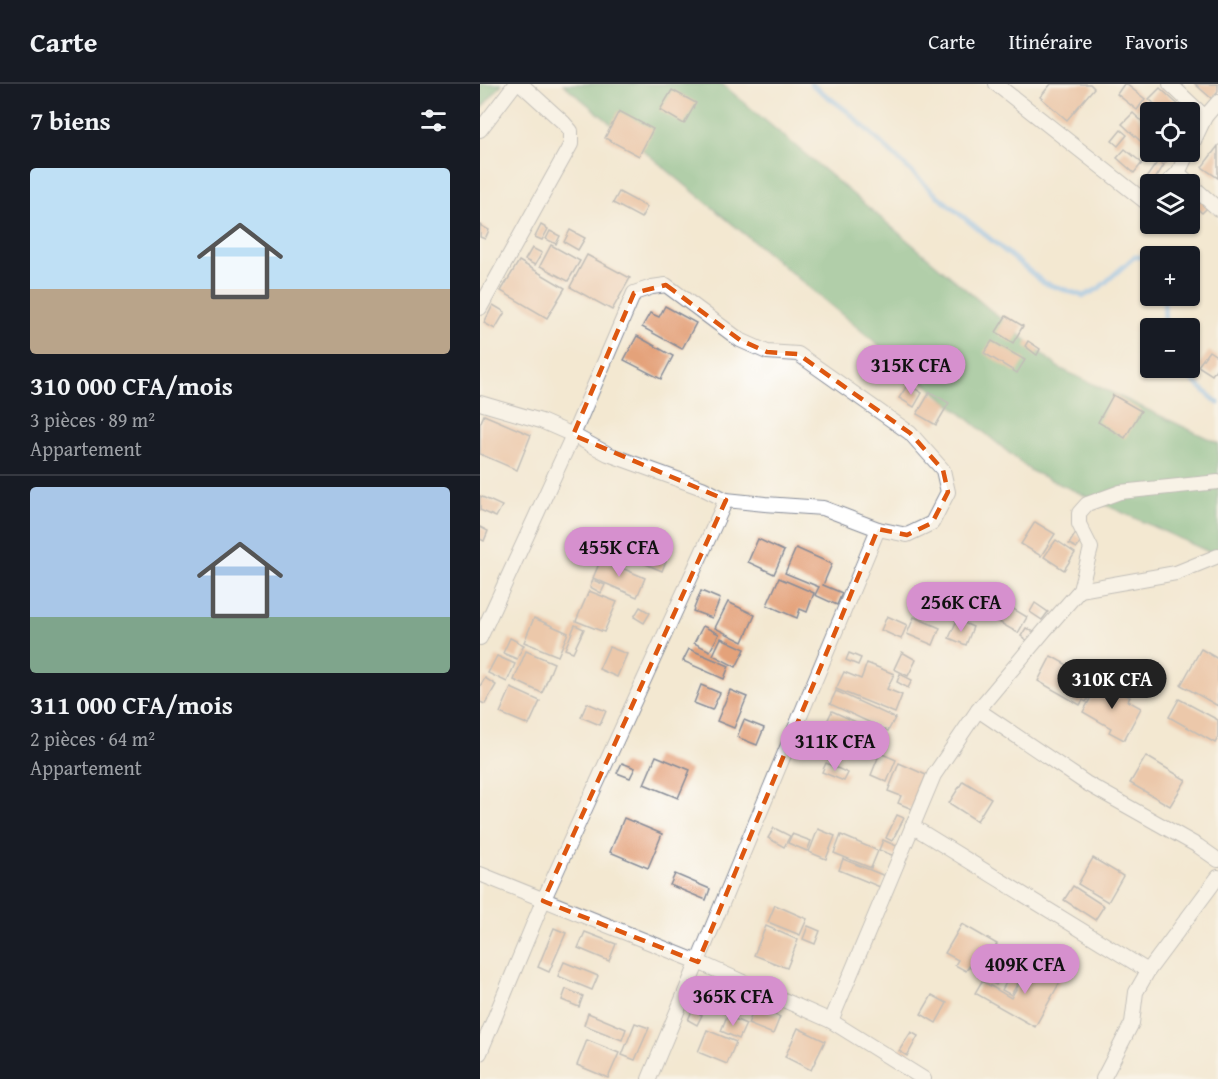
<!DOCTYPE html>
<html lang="fr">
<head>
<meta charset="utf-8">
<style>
	:root { --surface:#171b24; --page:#20242c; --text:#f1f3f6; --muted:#9ea1a6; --line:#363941; --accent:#d690ce }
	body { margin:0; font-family:"Gentium Book Plus",serif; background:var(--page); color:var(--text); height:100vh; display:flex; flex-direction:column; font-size:22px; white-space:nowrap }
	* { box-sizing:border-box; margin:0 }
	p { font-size:20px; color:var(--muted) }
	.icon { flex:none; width:33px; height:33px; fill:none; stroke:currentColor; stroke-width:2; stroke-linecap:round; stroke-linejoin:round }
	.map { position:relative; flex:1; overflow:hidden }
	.sheet { display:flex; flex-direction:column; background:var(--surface); width:480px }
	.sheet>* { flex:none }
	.fabs { position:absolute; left:660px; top:18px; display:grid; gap:12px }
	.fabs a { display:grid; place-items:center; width:60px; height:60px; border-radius:6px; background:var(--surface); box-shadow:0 2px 4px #0004; font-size:30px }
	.price { position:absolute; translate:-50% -51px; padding:0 14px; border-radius:21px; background:var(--accent); color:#111; font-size:20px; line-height:39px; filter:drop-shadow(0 2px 3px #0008) }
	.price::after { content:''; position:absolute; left:50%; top:36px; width:18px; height:14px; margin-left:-9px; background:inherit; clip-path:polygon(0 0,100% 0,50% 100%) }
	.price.active { background:#222; color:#fff }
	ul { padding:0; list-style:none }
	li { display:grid; align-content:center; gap:12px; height:318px; padding:0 30px }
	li+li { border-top:2px solid var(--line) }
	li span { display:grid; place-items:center; height:186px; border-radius:6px; color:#555 }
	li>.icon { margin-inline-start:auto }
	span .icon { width:108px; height:108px; fill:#fffc; stroke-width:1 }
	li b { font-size:26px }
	h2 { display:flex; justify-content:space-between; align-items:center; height:72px; padding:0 30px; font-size:26px }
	header { display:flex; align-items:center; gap:36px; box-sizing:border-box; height:84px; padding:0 30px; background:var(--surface); border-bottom:2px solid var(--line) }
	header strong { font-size:28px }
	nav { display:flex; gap:33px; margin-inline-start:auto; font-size:21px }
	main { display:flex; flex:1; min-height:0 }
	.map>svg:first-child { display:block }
	.forest { fill:#63b079; stroke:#3f706c; stroke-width:1.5 }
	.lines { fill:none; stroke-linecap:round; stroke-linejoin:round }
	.stream { stroke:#80b9f1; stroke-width:5 }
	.building { fill:#e4a27a }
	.minor-casing { stroke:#878c98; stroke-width:16 }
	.minor { stroke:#fff; stroke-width:14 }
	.marked { fill:none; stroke:#de5710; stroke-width:4.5; stroke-dasharray:12 8; stroke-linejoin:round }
</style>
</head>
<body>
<header>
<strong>Carte</strong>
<nav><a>Carte</a><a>Itinéraire</a><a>Favoris</a></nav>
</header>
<main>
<section class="sheet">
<h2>7 biens<svg class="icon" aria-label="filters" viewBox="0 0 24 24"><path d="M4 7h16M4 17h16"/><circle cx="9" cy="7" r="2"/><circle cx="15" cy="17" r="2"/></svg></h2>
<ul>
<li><span style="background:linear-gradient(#bfe0f5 65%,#b9a48a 0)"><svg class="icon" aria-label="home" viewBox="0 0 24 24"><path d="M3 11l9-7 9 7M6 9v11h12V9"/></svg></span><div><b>310 000 CFA/mois</b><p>3 pièces · 89 m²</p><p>Appartement</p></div></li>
<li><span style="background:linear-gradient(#a9c7e8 70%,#7fa58c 0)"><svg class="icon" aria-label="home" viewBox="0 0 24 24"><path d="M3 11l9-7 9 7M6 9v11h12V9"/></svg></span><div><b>311 000 CFA/mois</b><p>2 pièces · 64 m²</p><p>Appartement</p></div></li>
</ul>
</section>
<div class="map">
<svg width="738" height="995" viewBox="0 0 738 995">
	<rect width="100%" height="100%" fill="#fff"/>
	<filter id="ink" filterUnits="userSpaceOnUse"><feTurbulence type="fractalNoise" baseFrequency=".0167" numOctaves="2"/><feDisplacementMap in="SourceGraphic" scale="12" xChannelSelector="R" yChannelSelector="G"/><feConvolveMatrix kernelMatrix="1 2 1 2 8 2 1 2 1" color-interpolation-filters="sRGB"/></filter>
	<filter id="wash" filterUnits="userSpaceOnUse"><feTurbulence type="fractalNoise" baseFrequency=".008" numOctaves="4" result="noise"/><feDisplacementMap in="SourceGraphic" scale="24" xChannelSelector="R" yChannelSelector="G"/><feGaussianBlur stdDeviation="1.35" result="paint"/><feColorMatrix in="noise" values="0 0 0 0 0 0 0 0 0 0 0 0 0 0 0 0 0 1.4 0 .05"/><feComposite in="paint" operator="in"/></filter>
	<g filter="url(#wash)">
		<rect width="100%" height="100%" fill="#f3e8d1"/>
		<g class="forest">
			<polygon points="0,0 22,0 0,26"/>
			<polygon points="83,0 242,0 579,284 738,359 738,472 551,387"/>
		</g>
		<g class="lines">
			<g class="stream">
				<polyline points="331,0 367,27 453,108 564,199 604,212 618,205 654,173 665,173 670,177"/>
				<polyline points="684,212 685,244"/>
				<polyline points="699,284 738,319"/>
			</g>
		</g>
		<g id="blocks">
			<g class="building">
				<polygon points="571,0 610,0 614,4 587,36 560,13"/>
				<polygon points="644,0 646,0 665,15 657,26 637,10"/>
				<polygon points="715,0 738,0 738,8 732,15"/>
				<polygon points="680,4 706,28 683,28 669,15"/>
				<polygon points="192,6 216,19 204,40 180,26"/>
				<polygon points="139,27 173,45 159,72 125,54"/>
				<polygon points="653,29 670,45 670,66 642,40"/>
				<polygon points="641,46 647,51 638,62 632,57"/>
				<polygon points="738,62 738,94 722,83"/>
				<polygon points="645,65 662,79 654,89 637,74"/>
				<polygon points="673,68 695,68 685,79"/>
				<polygon points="678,77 684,81 672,100 669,100 664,97"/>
				<polygon points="710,107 729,122 722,129 710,118"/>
				<polygon points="139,108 167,123 161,134 133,119"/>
				<polygon points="0,141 9,146 5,155 0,153"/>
				<polygon points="61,141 68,145 62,156 55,153"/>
				<polygon points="90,146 105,154 98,166 84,158"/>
				<polygon points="70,147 80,152 76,160 66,155"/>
				<polygon points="71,161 100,177 88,197 60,182"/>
				<polygon points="52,164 62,169 55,181 45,176"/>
				<polygon points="107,171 150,194 132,226 90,203"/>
				<polygon points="39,177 85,204 67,234 21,207"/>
				<polygon points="13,221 25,228 15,245 4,239"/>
				<polygon points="185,222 216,239 202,265 162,243 170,229 179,233"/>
				<polygon points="526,232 543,242 533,259 516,248"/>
				<polygon points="157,252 193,272 181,295 144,276"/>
				<polygon points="512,257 545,276 537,289 504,269"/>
				<polygon points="548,257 560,265 557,271 545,262"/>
				<polygon points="729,267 738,273 738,282 732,291 718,282"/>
				<polygon points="428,300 442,309 434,323 419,314"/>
				<polygon points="450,308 469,319 456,341 437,330"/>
				<polygon points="633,311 661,327 645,354 618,338"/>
				<polygon points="4,331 51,351 37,386 0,370 0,340"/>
				<polygon points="0,412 22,422 16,433 0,426"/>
				<polygon points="555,438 575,450 561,472 541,460"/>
				<polygon points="0,443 8,447 4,457 0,455"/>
				<polygon points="138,450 188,472 182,487 131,465"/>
				<polygon points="595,450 603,455 597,464 589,460"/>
				<polygon points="278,455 304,467 294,490 268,478"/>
				<polygon points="576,456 595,469 584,486 564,473"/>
				<polygon points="316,464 352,480 343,501 362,509 357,521 335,511 339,503 305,489"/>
				<polygon points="121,475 165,494 157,513 113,494"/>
				<polygon points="299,494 334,509 327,528 320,525 317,534 287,521"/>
				<polygon points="113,496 125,501 121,509 110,503"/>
				<polygon points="109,507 137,518 124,548 96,537"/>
				<polygon points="221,507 240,515 232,534 213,527"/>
				<polygon points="469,507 482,515 476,524 463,516"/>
				<polygon points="513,513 547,533 538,549 503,529"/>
				<polygon points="248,518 275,531 263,558 235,544"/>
				<polygon points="555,519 568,528 562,536 550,528"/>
				<polygon points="160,523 170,529 164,539 154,533"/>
				<polygon points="407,532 427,541 421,555 401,546"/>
				<polygon points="434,533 460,544 453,561 427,550"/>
				<polygon points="54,534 88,549 78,572 44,558"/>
				<polygon points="477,536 493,543 486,561 469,554"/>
				<polygon points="95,541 104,545 93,568 85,565"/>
				<polygon points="223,542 239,550 230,567 214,559"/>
				<polygon points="546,544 554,548 548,557 541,552"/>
				<polygon points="30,554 44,561 37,575 23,569"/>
				<polygon points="241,554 265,565 256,583 233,571"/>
				<polygon points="129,563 147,570 137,593 119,585"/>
				<polygon points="209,565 249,582 244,595 203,577"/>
				<polygon points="721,565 738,575 738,622 701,601"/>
				<polygon points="46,567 74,579 62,609 34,596"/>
				<polygon points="422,568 436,576 428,592 414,585"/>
				<polygon points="369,569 381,574 378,581 366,576"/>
				<polygon points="17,572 35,580 27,598 8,589"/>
				<polygon points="571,572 618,598 606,618 603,616 600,621 558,597"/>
				<polygon points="387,579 414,590 407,605 422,611 415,629 356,605 364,588 381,595"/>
				<polygon points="420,590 432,596 428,604 417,598"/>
				<polygon points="5,594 16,601 5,620 0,618 0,602"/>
				<polygon points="620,597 650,613 648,617 661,624 644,656 629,648 631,644 603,628"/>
				<polygon points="221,601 240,609 232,626 214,619"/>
				<polygon points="31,604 60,617 49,641 20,629"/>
				<polygon points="250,606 267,613 254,644 237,637"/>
				<polygon points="356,607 415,634 408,647 350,620"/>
				<polygon points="699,615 738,636 738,654 735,659 689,633"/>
				<polygon points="107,619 126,627 120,641 101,633"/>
				<polygon points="352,627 404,651 397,668 344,644"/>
				<polygon points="264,636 284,644 277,661 257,653"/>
				<polygon points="400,669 416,676 407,698 391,691"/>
				<polygon points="176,672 210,686 198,714 164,700"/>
				<polygon points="666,672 706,696 690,722 650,699"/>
				<polygon points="142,679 155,684 150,694 137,689"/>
				<polygon points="346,679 368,689 364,697 342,688"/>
				<polygon points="419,679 446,691 432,725 418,719 421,712 408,707"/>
				<polygon points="483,697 511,714 497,737 469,719"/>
				<polygon points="417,731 424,734 412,757 406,754"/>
				<polygon points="144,734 182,750 168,784 130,768"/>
				<polygon points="294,744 310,752 304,763 288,754"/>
				<polygon points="338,745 355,752 346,775 329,768"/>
				<polygon points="312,750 331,757 327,767 308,759"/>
				<polygon points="361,751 398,767 391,784 354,769"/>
				<polygon points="403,756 421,764 417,773 399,766"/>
				<polygon points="613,774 643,792 628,818 598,800"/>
				<polygon points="363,775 405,792 400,803 359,786"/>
				<polygon points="195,790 230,805 226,816 190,801"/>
				<polygon points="593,802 624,822 615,836 584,816"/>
				<polygon points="295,821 327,835 320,851 288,838"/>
				<polygon points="482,840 517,860 500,889 489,882 486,887 475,881 478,876 465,869"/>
				<polygon points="286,842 318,856 307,884 274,871"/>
				<polygon points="328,842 340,847 335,860 323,855"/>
				<polygon points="74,844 86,849 69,888 58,883"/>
				<polygon points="105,848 136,860 129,877 98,864"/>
				<polygon points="520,864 533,871 516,901 503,894"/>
				<polygon points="84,878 118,892 112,906 78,892"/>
				<polygon points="551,879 581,896 555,943 495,909 502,897 531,914"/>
				<polygon points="536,881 545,887 531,911 522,906"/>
				<polygon points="226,902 236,907 231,916 221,910"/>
				<polygon points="86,905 103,912 99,923 82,916"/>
				<polygon points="452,911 467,919 456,939 441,930"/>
				<polygon points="275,922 300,933 293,950 268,940"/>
				<polygon points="212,927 222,931 217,941 208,936"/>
				<polygon points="108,929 146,945 142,956 104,941"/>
				<polygon points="247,932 266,940 259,955 241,947"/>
				<polygon points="155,939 169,944 155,976 142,971"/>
				<polygon points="318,944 345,957 331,986 305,973"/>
				<polygon points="227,946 256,958 247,980 218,968"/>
				<polygon points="431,948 438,952 427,972 419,967"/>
				<polygon points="107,956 139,969 128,994 97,981"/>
			</g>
		</g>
	</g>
	<g filter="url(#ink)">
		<use href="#blocks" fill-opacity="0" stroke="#878c98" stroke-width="1.5"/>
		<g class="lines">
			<defs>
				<g id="minor">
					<polyline points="516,0 667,119 670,115"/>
					<polyline points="690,0 725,33"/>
					<polyline points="0,46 35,0"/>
					<polyline points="710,65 725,33 738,18"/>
					<polyline points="698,89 738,125"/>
					<polyline points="686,100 698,89 708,68"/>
					<polyline points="0,224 91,60 91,47 84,39 41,0"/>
					<polyline points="0,319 61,337 93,351 128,370 222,404 246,416"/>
					<polyline points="600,506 696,489 738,472"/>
					<polyline points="0,554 93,351 154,209 172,203 186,201 260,256 287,268 318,270 430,349 463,386 468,408 452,439 427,451 398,445 343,424 285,420 246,416 63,817 0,969"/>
					<polyline points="498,626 606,699 718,762 738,776"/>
					<polyline points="432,742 668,887"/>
					<polyline points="0,790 218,878 351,937 444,995"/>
					<polyline points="351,937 454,691 498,626 565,546 600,506 611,464 599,440 599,429 607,420 640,408 738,398"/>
					<polyline points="169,995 398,445"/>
					<polyline points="623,995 652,939 656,908 668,887 738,793"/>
				</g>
			</defs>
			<use href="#minor" class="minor-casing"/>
			<use href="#minor" class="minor"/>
		</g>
	</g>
	<path d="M0 0H738V995H0ZM186 201 260 256 287 268 318 270 430 349 463 386 468 408 452 439 427 451 398 445 218 878 63 817 246 416 93 351 154 209Z" fill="#f3e8d1" fill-opacity=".55" fill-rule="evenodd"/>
	<path class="marked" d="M186 201 260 256 287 268 318 270 430 349 463 386 468 408 452 439 427 451 398 445 218 878 63 817 246 416 93 351 154 209Z"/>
</svg>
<div class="fabs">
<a><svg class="icon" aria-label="locate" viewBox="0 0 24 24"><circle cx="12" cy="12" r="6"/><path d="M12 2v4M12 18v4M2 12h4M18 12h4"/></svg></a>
<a><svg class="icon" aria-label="layers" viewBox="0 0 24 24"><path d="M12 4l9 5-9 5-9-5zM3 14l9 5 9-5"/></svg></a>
<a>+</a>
<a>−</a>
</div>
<b class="price" style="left:431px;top:312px">315K CFA</b>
<b class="price" style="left:139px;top:494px">455K CFA</b>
<b class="price" style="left:481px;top:549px">256K CFA</b>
<b class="price active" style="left:632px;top:626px">310K CFA</b>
<b class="price" style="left:355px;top:688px">311K CFA</b>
<b class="price" style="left:545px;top:911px">409K CFA</b>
<b class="price" style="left:253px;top:943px">365K CFA</b>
</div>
</main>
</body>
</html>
